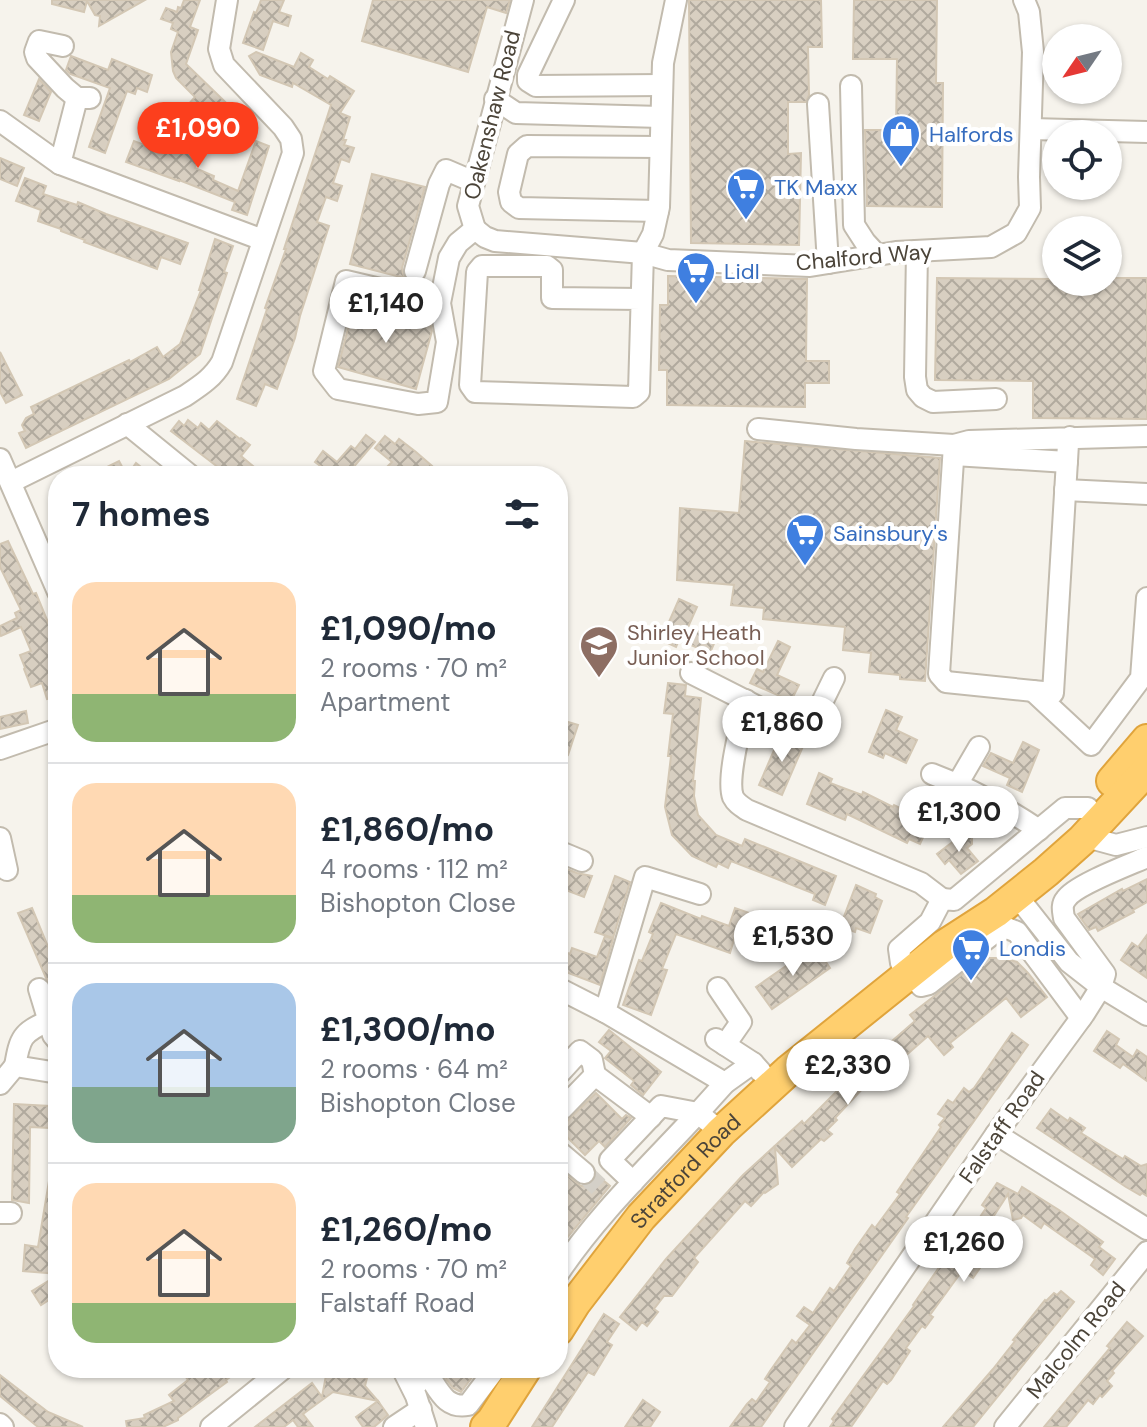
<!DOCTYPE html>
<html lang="en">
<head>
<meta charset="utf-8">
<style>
	:root { --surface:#fff; --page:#f2f2f3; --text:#1f2937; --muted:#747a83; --line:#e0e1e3; --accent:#fc3f1d }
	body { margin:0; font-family:"DM Sans",sans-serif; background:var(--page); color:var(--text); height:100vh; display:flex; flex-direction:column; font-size:30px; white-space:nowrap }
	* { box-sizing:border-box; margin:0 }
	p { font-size:26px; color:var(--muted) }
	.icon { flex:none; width:44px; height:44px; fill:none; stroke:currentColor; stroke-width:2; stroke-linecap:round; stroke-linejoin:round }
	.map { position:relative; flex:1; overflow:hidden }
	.details { position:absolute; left:48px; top:466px; width:520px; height:912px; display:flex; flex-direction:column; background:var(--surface); border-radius:32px; box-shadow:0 2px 6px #0004 }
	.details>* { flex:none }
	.needle { width:52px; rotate:235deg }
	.tools { position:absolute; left:1042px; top:24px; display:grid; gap:16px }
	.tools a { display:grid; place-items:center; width:80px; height:80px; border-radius:50%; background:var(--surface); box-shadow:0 2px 6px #0004; font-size:40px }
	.price { position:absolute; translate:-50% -68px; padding:0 18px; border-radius:28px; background:#fff; color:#222; font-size:26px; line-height:52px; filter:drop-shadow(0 2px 4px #0008) }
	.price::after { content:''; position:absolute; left:50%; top:48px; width:24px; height:18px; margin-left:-12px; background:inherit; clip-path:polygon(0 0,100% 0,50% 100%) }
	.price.selected { background:var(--accent); color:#fff }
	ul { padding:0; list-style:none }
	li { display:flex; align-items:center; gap:24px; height:200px; padding:0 24px }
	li+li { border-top:2px solid var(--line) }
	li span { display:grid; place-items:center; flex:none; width:224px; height:160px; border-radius:24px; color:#555 }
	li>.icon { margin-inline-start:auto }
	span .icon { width:96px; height:96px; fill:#fffc; stroke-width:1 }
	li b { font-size:34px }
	h2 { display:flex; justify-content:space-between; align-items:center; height:96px; padding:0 24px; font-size:34px }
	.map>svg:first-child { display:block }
	.building { fill:url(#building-cross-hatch); stroke:#d3c7b4; stroke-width:2 }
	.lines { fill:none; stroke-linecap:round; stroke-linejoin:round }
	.minor-tunnel { stroke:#d4d0c8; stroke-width:20; stroke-dasharray:20 10; stroke-linecap:butt }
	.minor-casing { stroke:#c2bbae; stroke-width:24 }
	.highway-casing { stroke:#e0a43c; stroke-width:34 }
	.minor { stroke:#fff; stroke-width:20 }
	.highway { stroke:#ffcf6e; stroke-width:30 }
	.labels { text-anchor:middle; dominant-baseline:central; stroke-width:8; stroke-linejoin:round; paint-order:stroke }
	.street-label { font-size:22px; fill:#4b4439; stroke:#fff }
	.shop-label { font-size:22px; fill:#366cbe; stroke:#fff; text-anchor:start }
	.education-label { font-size:22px; fill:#785e54; stroke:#fff; text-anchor:start }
</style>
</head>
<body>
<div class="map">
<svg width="1147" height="1427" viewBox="0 0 1147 1427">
	<defs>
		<pattern id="building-cross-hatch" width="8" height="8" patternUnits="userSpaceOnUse" patternTransform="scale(2)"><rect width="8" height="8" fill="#d8cfc1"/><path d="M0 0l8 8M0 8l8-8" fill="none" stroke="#b1aa9e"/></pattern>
	</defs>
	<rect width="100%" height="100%" fill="#f6f3ec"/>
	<g class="building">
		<polygon points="52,0 145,0 99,26 100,16 95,15 87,1 84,12 52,4"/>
		<polygon points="184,0 200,0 190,27 198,30 186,64 247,123 235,136 218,120 214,125 199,112 196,115 187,106 195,97 176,78 173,71 171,52 178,32 171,29 173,23 161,19 166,8 177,12 178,7 181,8"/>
		<polygon points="261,0 284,0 279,12 291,16 288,26 273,21 263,50 243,43 254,12 256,13"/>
		<polygon points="373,0 510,0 506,13 487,7 468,72 362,41"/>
		<polygon points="689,0 821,0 822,47 808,47 809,95 806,102 788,102 788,154 801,153 799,245 691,243"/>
		<polygon points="854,0 937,0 936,83 943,83 942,207 867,206 865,130 896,130 897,59 853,59"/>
		<polygon points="256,52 294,67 301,53 313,60 309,67 328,79 330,76 354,91 340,113 350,117 343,140 346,140 344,145 354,148 349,162 341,159 333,183 342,186 337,201 326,197 317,222 329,226 300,316 295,338 277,389 265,384 256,406 237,399 267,309 265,308 286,249 284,249 331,105 293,83 292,87 260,75 249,56"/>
		<polygon points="71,56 108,70 112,59 152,75 147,92 137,88 135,94 127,91 105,153 89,147 110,88 70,74 66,70"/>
		<polygon points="39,79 51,92 39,121 24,115"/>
		<polygon points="161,136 201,153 195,168 214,176 213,180 238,191 256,141 269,146 247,215 232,210 235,202 179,180 179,181 126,162 134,141 155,149"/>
		<polygon points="0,158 24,168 17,186 0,179"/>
		<polygon points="372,174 425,187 402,268 404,278 350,264"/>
		<polygon points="25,178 46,186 43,194 77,205 78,202 106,214 188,243 180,264 161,257 157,269 84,242 85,240 61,231 61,229 38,221 41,210 16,201"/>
		<polygon points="215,239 233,246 224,272 227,273 200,354 169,379 26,448 19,433 25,431 22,425 26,418 34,414 31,407 129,360 130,362 157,347 163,357 180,344 201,290 199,290"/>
		<polygon points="668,276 807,279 806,361 829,361 829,383 805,383 805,407 667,405 667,370 659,370 660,305 668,305"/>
		<polygon points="937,278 1056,279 1056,282 1108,282 1108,278 1147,278 1147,419 1033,418 1033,381 935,380"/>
		<polygon points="355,301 430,322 432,331 416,389 338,367"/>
		<polygon points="0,352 22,395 6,403 0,392"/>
		<polygon points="188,420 198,428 201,423 209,430 217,421 240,439 241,438 250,445 241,456 265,476 231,476 220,467 219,468 171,431 179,421 184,426"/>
		<polygon points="366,435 375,442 346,476 334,476 315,462 323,451 337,462 351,446 355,449"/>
		<polygon points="385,436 395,444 399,439 416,452 432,466 429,470 436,476 412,476 406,471 401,476 398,476 387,467 392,462 375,448"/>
		<polygon points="745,441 940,458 925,681 900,679 900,675 869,672 871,653 843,650 845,627 763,619 764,608 731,605 734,585 677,580 680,508 739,513"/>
		<polygon points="119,461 127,476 136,463 152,476 89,476"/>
		<polygon points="8,541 33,594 36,593 58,647 58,696 47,699 42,683 31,687 24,669 25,668 20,655 31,651 21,627 1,636 0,634 0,626 17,618 15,613 21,610 0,567 0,544"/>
		<polygon points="679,599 697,607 688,627 716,639 710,653 679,640 676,647 661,640"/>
		<polygon points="778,641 790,647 777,675 799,685 791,701 750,683 757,669 763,672"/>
		<polygon points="668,683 686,685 685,696 701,698 693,781 695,781 694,796 698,815 716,835 742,846 745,839 836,876 825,905 813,900 815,894 731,861 728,868 718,863 716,867 692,856 672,835 665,807 671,756 668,756 673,714 664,713"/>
		<polygon points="886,710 902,717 896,730 917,740 906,763 885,753 883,758 869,752"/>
		<polygon points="26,711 28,723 0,729 0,717"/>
		<polygon points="558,719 578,725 568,755 558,752"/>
		<polygon points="781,734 804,744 782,795 759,785"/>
		<polygon points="1023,742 1039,750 1022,792 1007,785 1010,778 983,766 991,753 1013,763"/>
		<polygon points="819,773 832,779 830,783 862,795 863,792 893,807 894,805 919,817 915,825 926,831 920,844 909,839 907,843 847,814 845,820 807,804"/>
		<polygon points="963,834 969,834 972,838 972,844 967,848 978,861 961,874 949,860 945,864 937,854"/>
		<polygon points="562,867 577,873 592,876 584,897 558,887 558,878"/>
		<polygon points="615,876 630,882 613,938 595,932"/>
		<polygon points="1147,879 1147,902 1133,910 1134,912 1098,931 1096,927 1089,930 1078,914 1122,889 1123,891"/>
		<polygon points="856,885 876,894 875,897 882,901 870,933 856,928 855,932 840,927"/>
		<polygon points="661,903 701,919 702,916 729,926 735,908 758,916 750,938 736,933 730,953 676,934 662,969 667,970 651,1015 623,1005 639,960 642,961 653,934 649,932"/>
		<polygon points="32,908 58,971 58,1007 51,985 46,978 18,913"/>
		<polygon points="1147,935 1147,978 1121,960 1132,943 1138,947"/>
		<polygon points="605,936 613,939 600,985 563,971 565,967 558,965 558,949 570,954 572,948 597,957"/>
		<polygon points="815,946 830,968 772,1009 756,987"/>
		<polygon points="987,958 1003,958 1017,962 1028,973 1047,997 1021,1017 1006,998 950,1043 953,1047 944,1055 928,1036 869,1088 866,1085 835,1118 837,1120 827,1130 832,1134 824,1141 821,1139 792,1167 775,1148 778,1184 765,1193 764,1192 751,1206 745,1201 694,1258 698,1262 672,1296 664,1296 654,1309 658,1312 647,1326 642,1322 636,1330 620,1317 666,1259 743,1175 802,1121 804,1124 853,1075 915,1021 910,1015 974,965"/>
		<polygon points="609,1030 661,1072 643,1095 631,1085 634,1081 605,1058 611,1051 599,1042"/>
		<polygon points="1107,1031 1119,1039 1116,1045 1133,1057 1137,1050 1147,1057 1147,1081 1123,1064 1120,1068 1094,1051"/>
		<polygon points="1012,1033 1028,1045 906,1217 908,1218 761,1427 730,1427 747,1404 752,1399 756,1402 770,1382 765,1379 770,1371 792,1340 796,1343 810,1325 797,1316 804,1307 813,1313 830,1288 834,1291 851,1266 847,1263 855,1249 872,1225 875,1228 900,1194 897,1192 941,1127 939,1125 945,1118 938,1114 948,1100 953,1103 964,1088 969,1092 974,1088"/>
		<polygon points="596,1093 622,1119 626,1115 631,1118 605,1147 599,1141 585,1155 559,1129"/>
		<polygon points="14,1104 50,1106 49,1128 30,1127 29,1203 12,1200"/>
		<polygon points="1051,1109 1068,1121 1070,1118 1085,1128 1081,1133 1105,1148 1123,1159 1125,1156 1141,1166 1147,1164 1147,1196 1142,1193 1140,1195 1126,1187 1037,1128"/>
		<polygon points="52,1163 58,1164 58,1274 23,1271 25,1245 38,1247"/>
		<polygon points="558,1168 581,1186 589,1185 594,1181 597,1175 610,1186 558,1249"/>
		<polygon points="997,1183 1018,1194 1022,1187 1059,1210 1103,1242 1099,1247 1115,1259 1103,1275 1091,1265 1095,1259 1044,1223 1041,1228 1023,1215 1021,1218 1013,1220 1008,1194 988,1225 991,1227 986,1234 998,1242 973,1278 962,1271 930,1315 933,1317 925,1328 922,1326 906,1348 910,1351 891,1380 887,1384 883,1381 851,1427 830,1427 834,1421 832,1419 914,1306 913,1305 951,1250 969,1226 972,1229 986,1208 982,1205"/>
		<polygon points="58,1275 58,1294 41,1305 32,1291"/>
		<polygon points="1061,1291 1074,1302 973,1427 943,1427 993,1369 1015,1341 1013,1340 1045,1300 1046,1301 1054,1293 1057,1295"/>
		<polygon points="604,1314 619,1324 607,1342 612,1345 594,1375 588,1372 552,1427 532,1427"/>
		<polygon points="1127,1322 1143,1336 1112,1371 1114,1373 1107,1381 1112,1386 1102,1397 1100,1395 1093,1404 1088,1400 1066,1427 1044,1427 1110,1348 1107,1346"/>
		<polygon points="179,1368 243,1368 226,1380 227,1382 178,1418 178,1420 163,1427 127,1427 126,1421 145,1418 144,1415 174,1401 169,1395 188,1380"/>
		<polygon points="446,1368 479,1368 461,1392 453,1388 446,1379 442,1372"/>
		<polygon points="327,1370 367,1378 365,1386 378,1401 333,1392 303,1414 313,1427 298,1427 293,1420 284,1427 255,1427 312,1383 322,1397"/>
		<polygon points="0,1375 48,1412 83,1427 38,1427 0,1396"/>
		<polygon points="643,1400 660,1412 650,1427 625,1427"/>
		<polygon points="378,1401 388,1415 374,1427 363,1427 356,1417"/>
	</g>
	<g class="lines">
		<polyline class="minor-tunnel" points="584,1173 605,1193"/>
		<defs>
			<g id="minor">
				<polyline points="564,0 528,75 528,81 536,86 662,85"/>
				<polyline points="63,46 39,41 35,52 37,58 65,88 77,98 90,98"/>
				<polyline points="851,86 854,225 865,242 877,255"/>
				<polyline points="495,99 516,113 661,117"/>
				<polyline points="818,104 828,263"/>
				<polyline points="0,121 60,164 263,240"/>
				<polyline points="1031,129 1147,132"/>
				<polyline points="60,164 77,98"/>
				<polyline points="658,211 519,208 511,202 509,192 518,154 527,146 660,147"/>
				<polyline points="475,229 485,237 495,241 643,253 668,260 810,266 896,252 991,247 1016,233 1030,208 1029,177 1033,52 1029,12 1024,0"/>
				<polyline points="475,229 468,206 523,0"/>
				<polyline points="917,251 915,377 917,390 923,397 933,402 996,399"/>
				<polyline points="415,271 439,184 446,170 474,182"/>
				<polyline points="641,299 552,298 552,270 547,266 482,266 477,272 470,385 475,392 633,397 639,392 643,253 653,234 659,207 663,63 676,0"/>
				<polyline points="440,303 346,281 324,371 338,389 418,404 437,402 447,342 440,303 449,258 458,243 475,229"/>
				<polyline points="127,424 191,476"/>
				<polyline points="758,429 856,439 954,445"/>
				<polyline points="1070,437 1068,444 1053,693 946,682 939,674 954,445 969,441 1147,436"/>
				<polyline points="954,455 1067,462"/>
				<polyline points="0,459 58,592"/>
				<path d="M11 482 185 396C200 386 213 378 222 362L293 153 291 139 283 127 224 65 219 49 227 0"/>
				<polyline points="1065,490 1147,494"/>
				<polyline points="691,673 782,719 802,727 812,723 834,678"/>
				<polyline points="1033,691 1091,745 1141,678 1147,598"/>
				<path d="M746 700C742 722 726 778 733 797 736 803 741 806 747 810L921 883 942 899"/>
				<polyline points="0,749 58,729"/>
				<path d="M932 774C972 789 1003 806 1039 830"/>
				<polyline points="958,783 979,747"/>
				<polyline points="0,838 7,870"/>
				<polyline points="1082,840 1094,839 1116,845 1147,837"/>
				<polyline points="558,851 582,861"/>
				<polyline points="700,894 645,877 605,1012 725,1083"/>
				<polyline points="1017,896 1069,962 1101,987 1147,1015"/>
				<polyline points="558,988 605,1012"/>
				<polyline points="718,988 741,1022 725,1045"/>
				<polyline points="39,989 53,1035 58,1041"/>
				<polyline points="1081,1018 1017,932 1007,928 994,933 929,984 921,986 901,963 899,949 930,922 942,899 954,900 1065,808 1088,808"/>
				<polyline points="716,1039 753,1063 761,1072"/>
				<path d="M15 1066C20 1037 22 1033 48 1021"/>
				<polyline points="558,1075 580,1051 592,1060 595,1075"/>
				<polyline points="0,1084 15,1066 58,1073"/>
				<polyline points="558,1106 562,1109 595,1075 651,1117"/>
				<polyline points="996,1134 1147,1229"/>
				<polyline points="558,1151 584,1173"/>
				<polyline points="633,1182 610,1160 661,1106 698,1113 725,1083 753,1063"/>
				<polyline points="0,1213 11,1213"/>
				<path d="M558 1274C597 1215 650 1165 698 1113L721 1132"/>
				<polyline points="402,1368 416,1396 426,1427"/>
				<path d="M413 1388 427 1373C439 1390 445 1409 468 1405L496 1368"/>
				<polyline points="0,1424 3,1427"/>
				<polyline points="211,1427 284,1368"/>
				<polyline points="394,1427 421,1409"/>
				<path d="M795 1427 996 1134 1084 1014 1101 987 1105 974 1064 918C1063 911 1061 905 1066 899 1075 885 1129 865 1147 857"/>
				<polyline points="1005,1427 1147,1252"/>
			</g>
			<g id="highway">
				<polyline points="1112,781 1147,740"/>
				<path id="s1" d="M558 1330 575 1303 641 1217 721 1132 788 1071 945 945 996 912 1046 872 1082 840 1147 770"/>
				<polyline points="486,1427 492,1421 526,1368"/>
			</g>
		</defs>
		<use href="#minor" class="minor-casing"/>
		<use href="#highway" class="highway-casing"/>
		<use href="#minor" class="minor"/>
		<use href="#highway" class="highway"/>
	</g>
	<defs>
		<symbol id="shop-pin" viewBox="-11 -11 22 30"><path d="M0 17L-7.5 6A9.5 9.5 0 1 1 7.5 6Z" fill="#3f7fe0" stroke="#fff"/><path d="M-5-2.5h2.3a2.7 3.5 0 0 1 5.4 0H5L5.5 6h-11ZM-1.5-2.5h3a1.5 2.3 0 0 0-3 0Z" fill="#fff"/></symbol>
		<symbol id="supermarket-pin" viewBox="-11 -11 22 30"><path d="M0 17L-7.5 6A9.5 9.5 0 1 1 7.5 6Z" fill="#3f7fe0" stroke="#fff"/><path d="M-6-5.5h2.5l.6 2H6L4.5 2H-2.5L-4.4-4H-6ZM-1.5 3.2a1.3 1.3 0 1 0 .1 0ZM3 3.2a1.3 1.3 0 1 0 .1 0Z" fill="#fff"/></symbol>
		<symbol id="school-pin" viewBox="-11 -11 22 30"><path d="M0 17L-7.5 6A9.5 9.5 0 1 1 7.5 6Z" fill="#8d6e63" stroke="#fff"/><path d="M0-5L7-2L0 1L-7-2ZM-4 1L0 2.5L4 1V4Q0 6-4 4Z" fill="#fff"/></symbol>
	</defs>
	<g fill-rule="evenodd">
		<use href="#shop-pin" x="879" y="112" width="44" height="60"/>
		<use href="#supermarket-pin" x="724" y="165" width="44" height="60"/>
		<use href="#supermarket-pin" x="674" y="249" width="44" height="60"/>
		<use href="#supermarket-pin" x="783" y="511" width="44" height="60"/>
		<use href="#school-pin" x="577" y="623" width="44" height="60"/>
		<use href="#supermarket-pin" x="949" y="926" width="44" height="60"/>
	</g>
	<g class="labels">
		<g class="street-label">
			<text transform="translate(492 115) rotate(-76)">Oakenshaw Road</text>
			<text transform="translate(864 257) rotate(-5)">Chalford Way</text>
			<text transform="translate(1002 1127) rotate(-55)">Falstaff Road</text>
			<text stroke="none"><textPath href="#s1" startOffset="204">Stratford Road</textPath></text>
			<text transform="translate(1076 1340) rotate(-51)">Malcolm Road</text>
		</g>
		<g class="shop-label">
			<text x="929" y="134">Halfords</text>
			<text x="774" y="187">TK Maxx</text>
			<text x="724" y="271">Lidl</text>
			<text x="833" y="533">Sainsbury's</text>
			<text x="999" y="948">Londis</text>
		</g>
		<g class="education-label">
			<text x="627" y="632">Shirley Heath<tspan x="627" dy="25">Junior School</tspan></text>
		</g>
	</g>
</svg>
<div class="tools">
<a><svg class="needle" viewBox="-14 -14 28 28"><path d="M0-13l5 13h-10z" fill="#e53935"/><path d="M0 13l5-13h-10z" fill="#747a83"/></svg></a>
<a><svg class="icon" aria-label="locate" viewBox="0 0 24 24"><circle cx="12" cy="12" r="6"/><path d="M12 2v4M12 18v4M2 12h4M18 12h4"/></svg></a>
<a><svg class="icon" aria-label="layers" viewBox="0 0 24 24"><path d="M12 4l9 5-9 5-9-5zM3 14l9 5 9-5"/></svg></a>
</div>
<b class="price selected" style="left:198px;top:170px">£1,090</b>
<b class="price" style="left:386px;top:345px">£1,140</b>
<b class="price" style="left:782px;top:764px">£1,860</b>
<b class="price" style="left:959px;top:854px">£1,300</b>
<b class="price" style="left:793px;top:978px">£1,530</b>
<b class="price" style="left:848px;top:1107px">£2,330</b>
<b class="price" style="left:964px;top:1284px">£1,260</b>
<section class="details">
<h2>7 homes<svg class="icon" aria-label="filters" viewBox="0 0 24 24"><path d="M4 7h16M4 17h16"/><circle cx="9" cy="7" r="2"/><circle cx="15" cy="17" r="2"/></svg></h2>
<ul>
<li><span style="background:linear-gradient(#ffd9b3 70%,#8fb573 0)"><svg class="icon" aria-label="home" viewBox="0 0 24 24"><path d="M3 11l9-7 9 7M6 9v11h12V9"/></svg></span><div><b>£1,090/mo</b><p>2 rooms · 70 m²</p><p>Apartment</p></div></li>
<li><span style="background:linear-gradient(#ffd9b3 70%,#8fb573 0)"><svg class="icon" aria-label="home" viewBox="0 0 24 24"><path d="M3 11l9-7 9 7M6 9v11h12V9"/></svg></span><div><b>£1,860/mo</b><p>4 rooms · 112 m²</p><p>Bishopton Close</p></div></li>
<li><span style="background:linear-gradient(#a9c7e8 65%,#7fa58c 0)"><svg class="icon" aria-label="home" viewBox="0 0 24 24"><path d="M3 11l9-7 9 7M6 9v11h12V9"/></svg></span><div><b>£1,300/mo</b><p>2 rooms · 64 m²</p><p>Bishopton Close</p></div></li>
<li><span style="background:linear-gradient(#ffd9b3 75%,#8fb573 0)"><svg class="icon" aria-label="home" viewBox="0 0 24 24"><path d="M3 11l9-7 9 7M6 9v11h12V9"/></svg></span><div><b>£1,260/mo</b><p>2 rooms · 70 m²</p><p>Falstaff Road</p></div></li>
</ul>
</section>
</div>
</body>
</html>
